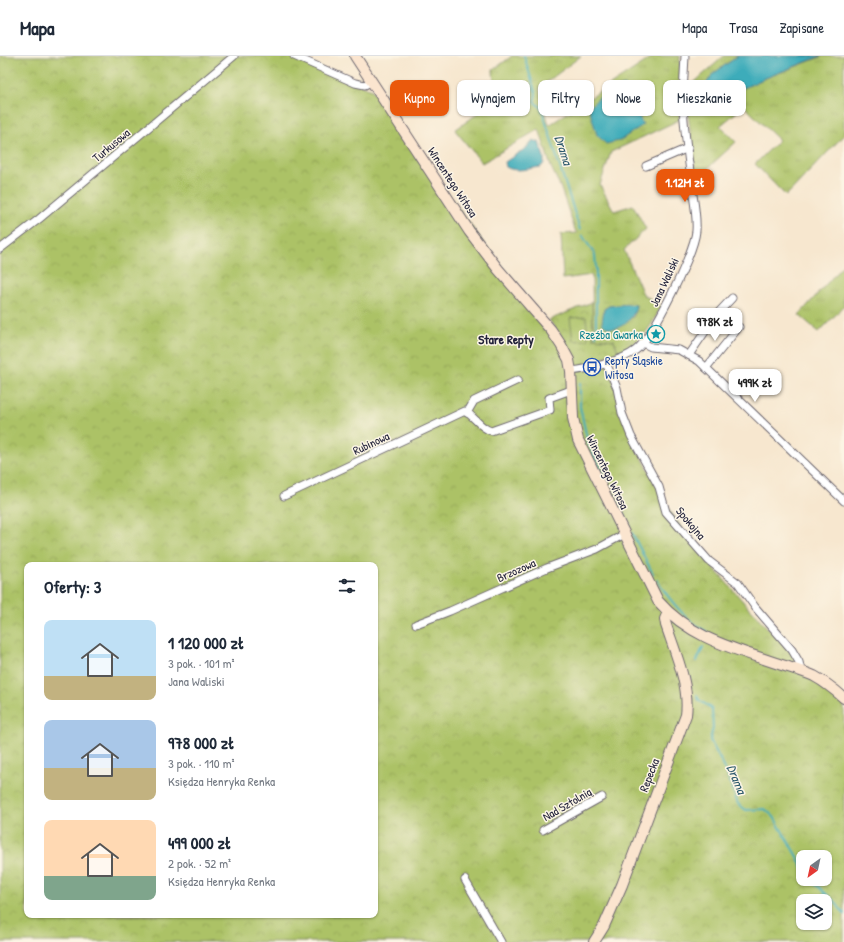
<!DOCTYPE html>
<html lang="pl">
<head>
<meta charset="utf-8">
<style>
	:root { --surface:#fff; --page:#f2f2f3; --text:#1f2937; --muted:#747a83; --line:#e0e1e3; --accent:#ea580c }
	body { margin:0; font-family:"Patrick Hand",sans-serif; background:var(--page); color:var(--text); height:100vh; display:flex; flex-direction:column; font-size:15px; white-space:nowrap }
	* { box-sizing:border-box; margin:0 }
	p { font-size:13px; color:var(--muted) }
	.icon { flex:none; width:22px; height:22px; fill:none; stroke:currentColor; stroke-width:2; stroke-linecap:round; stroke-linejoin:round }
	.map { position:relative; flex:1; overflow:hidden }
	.sheet { position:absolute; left:24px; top:506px; width:354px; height:356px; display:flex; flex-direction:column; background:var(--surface); border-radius:8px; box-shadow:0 1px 3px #0004 }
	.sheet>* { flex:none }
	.banner { position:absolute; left:390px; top:24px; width:380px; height:36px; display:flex; gap:8px }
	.needle { width:26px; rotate:213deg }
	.buttons { position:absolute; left:796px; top:794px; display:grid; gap:8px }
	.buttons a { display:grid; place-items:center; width:36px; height:36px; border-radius:8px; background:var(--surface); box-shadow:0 1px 3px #0004; font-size:20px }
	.price { position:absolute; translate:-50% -34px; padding:0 9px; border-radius:8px; background:#fff; color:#222; font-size:13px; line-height:26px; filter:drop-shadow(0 1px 2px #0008) }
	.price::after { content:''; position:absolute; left:50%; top:24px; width:12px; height:9px; margin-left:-6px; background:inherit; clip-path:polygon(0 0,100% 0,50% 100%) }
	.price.selected { background:var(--accent); color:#fff }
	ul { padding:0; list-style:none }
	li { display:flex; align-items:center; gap:12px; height:100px; padding:0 20px }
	li span { display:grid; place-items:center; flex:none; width:112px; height:80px; border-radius:8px; color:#555 }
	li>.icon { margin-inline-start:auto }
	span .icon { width:48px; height:48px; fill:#fffc; stroke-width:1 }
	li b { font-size:17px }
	h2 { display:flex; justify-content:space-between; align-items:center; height:48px; padding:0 20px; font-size:17px }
	.tag { padding:0 14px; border-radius:8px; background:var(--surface); box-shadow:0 1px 3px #0004; font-size:14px; line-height:36px }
	.tag.selected { background:var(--accent); color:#fff }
	header { display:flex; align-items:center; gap:24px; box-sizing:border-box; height:56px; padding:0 20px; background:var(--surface); border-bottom:1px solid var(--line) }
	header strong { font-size:19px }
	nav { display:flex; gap:22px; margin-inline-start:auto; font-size:14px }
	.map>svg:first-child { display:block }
	.grass { fill:url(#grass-tufts); stroke:#677250; fill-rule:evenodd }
	.park { fill:url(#park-crowns); stroke:#677250; fill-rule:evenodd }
	.garden { fill:#acc266; stroke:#677250 }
	.water { fill:#3dacba; stroke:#30677a }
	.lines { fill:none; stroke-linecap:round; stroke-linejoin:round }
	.stream { stroke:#3dacba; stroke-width:2 }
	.street-casing { stroke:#6d676f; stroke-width:9 }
	.secondary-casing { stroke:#6d676f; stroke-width:12 }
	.street { stroke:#fff; stroke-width:7 }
	.secondary { stroke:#fbe5cf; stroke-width:10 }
	.labels { text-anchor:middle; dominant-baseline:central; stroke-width:3; stroke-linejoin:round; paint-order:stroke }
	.street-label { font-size:12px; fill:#22223b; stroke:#fcf5e5 }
	.culture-label { font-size:12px; fill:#0d838f; stroke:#fcf5e5; text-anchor:end }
	.transit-label { font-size:12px; fill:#164399; stroke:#fcf5e5; text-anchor:start }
	.water-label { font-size:13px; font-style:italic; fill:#2d596e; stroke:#fcf5e5 }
	.neighbourhood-label { font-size:13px; font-weight:bold; fill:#22223b; stroke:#fcf5e5 }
</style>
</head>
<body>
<header>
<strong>Mapa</strong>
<nav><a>Mapa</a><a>Trasa</a><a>Zapisane</a></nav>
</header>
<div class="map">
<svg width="844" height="886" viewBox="0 0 844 886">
	<defs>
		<pattern id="grass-tufts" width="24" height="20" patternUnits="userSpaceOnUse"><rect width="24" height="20" fill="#acc266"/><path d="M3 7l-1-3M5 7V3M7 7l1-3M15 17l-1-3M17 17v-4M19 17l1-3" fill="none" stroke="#94a659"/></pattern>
		<pattern id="park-crowns" width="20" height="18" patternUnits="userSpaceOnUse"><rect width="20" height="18" fill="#acc266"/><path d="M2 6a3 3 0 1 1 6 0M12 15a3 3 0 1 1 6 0" fill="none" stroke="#94a659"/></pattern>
	</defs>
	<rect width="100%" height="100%" fill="#fcf5e5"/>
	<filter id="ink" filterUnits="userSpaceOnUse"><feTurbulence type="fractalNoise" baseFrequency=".025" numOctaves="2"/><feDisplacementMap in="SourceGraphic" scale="8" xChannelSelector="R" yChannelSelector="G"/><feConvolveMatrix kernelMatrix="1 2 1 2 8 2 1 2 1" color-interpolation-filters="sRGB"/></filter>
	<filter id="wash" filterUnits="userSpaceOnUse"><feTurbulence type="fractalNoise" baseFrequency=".012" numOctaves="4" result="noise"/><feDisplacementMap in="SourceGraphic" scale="16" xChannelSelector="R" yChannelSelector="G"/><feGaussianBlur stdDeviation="0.9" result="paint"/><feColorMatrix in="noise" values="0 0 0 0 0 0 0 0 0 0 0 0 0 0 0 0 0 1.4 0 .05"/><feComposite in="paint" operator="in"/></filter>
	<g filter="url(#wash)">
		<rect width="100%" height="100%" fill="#f7e7cf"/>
		<g class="grass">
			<path d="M512 0H581L539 32 549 69 654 0H680L679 64 611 96 600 129 614 155 633 149 646 173 624 194 643 238 661 250C651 272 641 287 618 296L614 284 593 282 592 219 563 223 561 178 577 177 575 174 560 130 551 111 539 73 482 107 455 74 495 45 493 14ZM628 248 636 249 634 260 617 272 604 260V253L609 250Z"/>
			<polygon points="724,0 738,0 714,17 702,33 702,46 713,46 763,23 823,0 844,0 844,79 786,140 755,108 779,84 744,50 720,70 736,86 696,123 688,58 689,31"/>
			<polygon points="844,208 844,250 819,276 799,259"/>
		</g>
		<path class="park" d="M0 0H293L372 34 550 278 565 285 549 264 592 246 593 282 614 284 618 296 601 302 606 305 636 389 666 449 698 494 748 551 797 603 844 648V886H0ZM27 509H375V859H27ZM803 801H825V823H803ZM803 845H825V867H803Z"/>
		<polygon class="garden" points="586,261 588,284 573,285 570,262"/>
		<g class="water">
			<polygon points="738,0 821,0 763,23 713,46 702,46 702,33 714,17"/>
			<path d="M625 29 643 69 619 85 606 88 597 79 589 52C598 41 611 32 625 29Z"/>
			<path d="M533 84 539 86 544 101V107L541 111C530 112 516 117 506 111L505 106 526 92Z"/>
			<path d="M628 248 636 249C636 263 613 282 602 267L604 253 609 250Z"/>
		</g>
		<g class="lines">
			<g class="stream">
				<polyline points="524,0 536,38 534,46 541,51 580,174"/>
				<polyline points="582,179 595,199 596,212 596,280"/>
				<polyline points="580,327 580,351 588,387 608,428"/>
				<polyline points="611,435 629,470"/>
				<polyline points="632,477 653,518"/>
				<path d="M657 524C670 545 685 564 707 576"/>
				<polyline points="697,605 703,591"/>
				<polyline points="689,623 690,621"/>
				<polyline points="697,639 699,644 708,650 712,654 713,672 710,684 725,713 738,748 746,754 765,753 774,761 803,811"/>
				<polyline points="810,823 836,847 844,858"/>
			</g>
		</g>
	</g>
	<g filter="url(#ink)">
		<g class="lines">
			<defs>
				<g id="street">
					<polyline points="294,0 355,27 365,29 372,25"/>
					<polyline points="646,110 688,92"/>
					<polyline points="0,193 39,163 234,0"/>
					<polyline points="643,287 651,291 679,294 699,305 844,445"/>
					<polyline points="689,299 718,257 732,242"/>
					<polyline points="606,307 617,332 622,357 631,380 659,431 666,456 709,505 738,527 755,551 792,594 799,606 801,615"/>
					<polyline points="706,312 739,271"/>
					<path d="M571 315C589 313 622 305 636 294 653 281 694 197 696 175 697 163 695 151 693 139 690 114 686 89 684 64 682 43 684 21 685 0"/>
					<polyline points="467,357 474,345 518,324"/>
					<path d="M284 440 465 355C475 361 480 372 491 375L550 354 549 342 571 334"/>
					<polyline points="416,568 450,555 547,512 597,493 621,480 623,476"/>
					<polyline points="543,774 602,741"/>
					<polyline points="465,824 501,886"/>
				</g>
				<g id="secondary">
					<path d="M355 0 469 175 498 213 551 274 561 289 569 304 571 315 573 362 578 384 658 545C690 582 735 593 779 608 791 612 803 615 814 620 825 626 835 634 844 642"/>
					<path d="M594 886 604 870 622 829 686 659C690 630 675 596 666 569L665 563 668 556"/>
				</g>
			</defs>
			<use href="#street" class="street-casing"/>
			<use href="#secondary" class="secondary-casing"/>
			<use href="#street" class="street"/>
			<use href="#secondary" class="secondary"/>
		</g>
	</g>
	<defs>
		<symbol id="sight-ring" viewBox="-11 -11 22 22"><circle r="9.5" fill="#fcf5e5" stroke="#0f9aa8" stroke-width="1.5"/><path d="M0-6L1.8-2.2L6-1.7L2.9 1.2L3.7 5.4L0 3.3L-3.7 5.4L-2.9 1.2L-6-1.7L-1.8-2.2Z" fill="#0f9aa8"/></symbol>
		<symbol id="bus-ring" viewBox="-11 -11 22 22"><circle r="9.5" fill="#fcf5e5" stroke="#1a4fb4" stroke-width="1.5"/><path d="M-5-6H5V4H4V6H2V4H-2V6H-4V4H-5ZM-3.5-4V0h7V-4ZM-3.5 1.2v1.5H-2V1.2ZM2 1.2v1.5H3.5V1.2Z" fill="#1a4fb4"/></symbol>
	</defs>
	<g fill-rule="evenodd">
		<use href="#sight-ring" x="646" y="268" width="20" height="20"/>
		<use href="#bus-ring" x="582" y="301" width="20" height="20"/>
	</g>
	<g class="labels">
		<g class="street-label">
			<text transform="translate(111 89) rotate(-40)">Turkusowa</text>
			<text transform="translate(453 126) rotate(57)">Wincentego Witosa</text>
			<text transform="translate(664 226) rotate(-65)">Jana Waliski</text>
			<text transform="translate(371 387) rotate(-25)">Rubinowa</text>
			<text transform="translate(608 416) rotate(64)">Wincentego Witosa</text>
			<text transform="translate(691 467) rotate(50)">Spokojna</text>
			<text transform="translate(516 514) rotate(-24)">Brzozowa</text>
			<text transform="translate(649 719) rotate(-69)">Repecka</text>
			<text transform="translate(567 748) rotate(-30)">Nad Sztolnią</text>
		</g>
		<g class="culture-label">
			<text x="643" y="278">Rzeźba Gwarka</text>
		</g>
		<g class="transit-label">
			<text x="605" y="304">Repty Śląskie<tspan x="605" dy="14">Witosa</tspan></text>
		</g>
		<g class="water-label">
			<text transform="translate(564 94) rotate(72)">Drama</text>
			<text transform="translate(737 723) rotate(67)">Drama</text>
		</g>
		<g class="neighbourhood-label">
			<text x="506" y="283">Stare Repty</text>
		</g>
	</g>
</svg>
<div class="buttons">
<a><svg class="needle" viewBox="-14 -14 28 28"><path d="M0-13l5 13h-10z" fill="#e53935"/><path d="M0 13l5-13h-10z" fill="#747a83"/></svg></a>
<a><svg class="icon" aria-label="layers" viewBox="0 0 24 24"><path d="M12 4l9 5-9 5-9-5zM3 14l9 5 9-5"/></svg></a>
</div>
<b class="price selected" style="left:685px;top:147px">1.12M zł</b>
<b class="price" style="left:715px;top:286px">978K zł</b>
<b class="price" style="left:755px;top:347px">499K zł</b>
<div class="banner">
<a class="tag selected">Kupno</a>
<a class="tag">Wynajem</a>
<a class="tag">Filtry</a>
<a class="tag">Nowe</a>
<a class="tag">Mieszkanie</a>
</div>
<section class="sheet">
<h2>Oferty: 3<svg class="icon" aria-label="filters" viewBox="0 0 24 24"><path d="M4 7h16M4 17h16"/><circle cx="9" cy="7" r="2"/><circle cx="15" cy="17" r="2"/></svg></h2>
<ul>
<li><span style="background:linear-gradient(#bfe0f5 70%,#c2b280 0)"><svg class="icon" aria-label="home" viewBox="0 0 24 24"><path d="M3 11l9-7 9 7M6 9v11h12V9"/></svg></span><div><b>1 120 000 zł</b><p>3 pok. · 101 m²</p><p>Jana Waliski</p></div></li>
<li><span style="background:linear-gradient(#a9c7e8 60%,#c2b280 0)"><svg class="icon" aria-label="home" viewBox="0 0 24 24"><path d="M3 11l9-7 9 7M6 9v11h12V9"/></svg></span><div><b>978 000 zł</b><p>3 pok. · 110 m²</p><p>Księdza Henryka Renka</p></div></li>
<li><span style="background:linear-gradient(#ffd9b3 70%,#7fa58c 0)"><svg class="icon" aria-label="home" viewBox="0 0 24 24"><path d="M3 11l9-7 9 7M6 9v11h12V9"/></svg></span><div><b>499 000 zł</b><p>2 pok. · 52 m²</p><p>Księdza Henryka Renka</p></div></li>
</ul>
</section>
</div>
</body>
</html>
